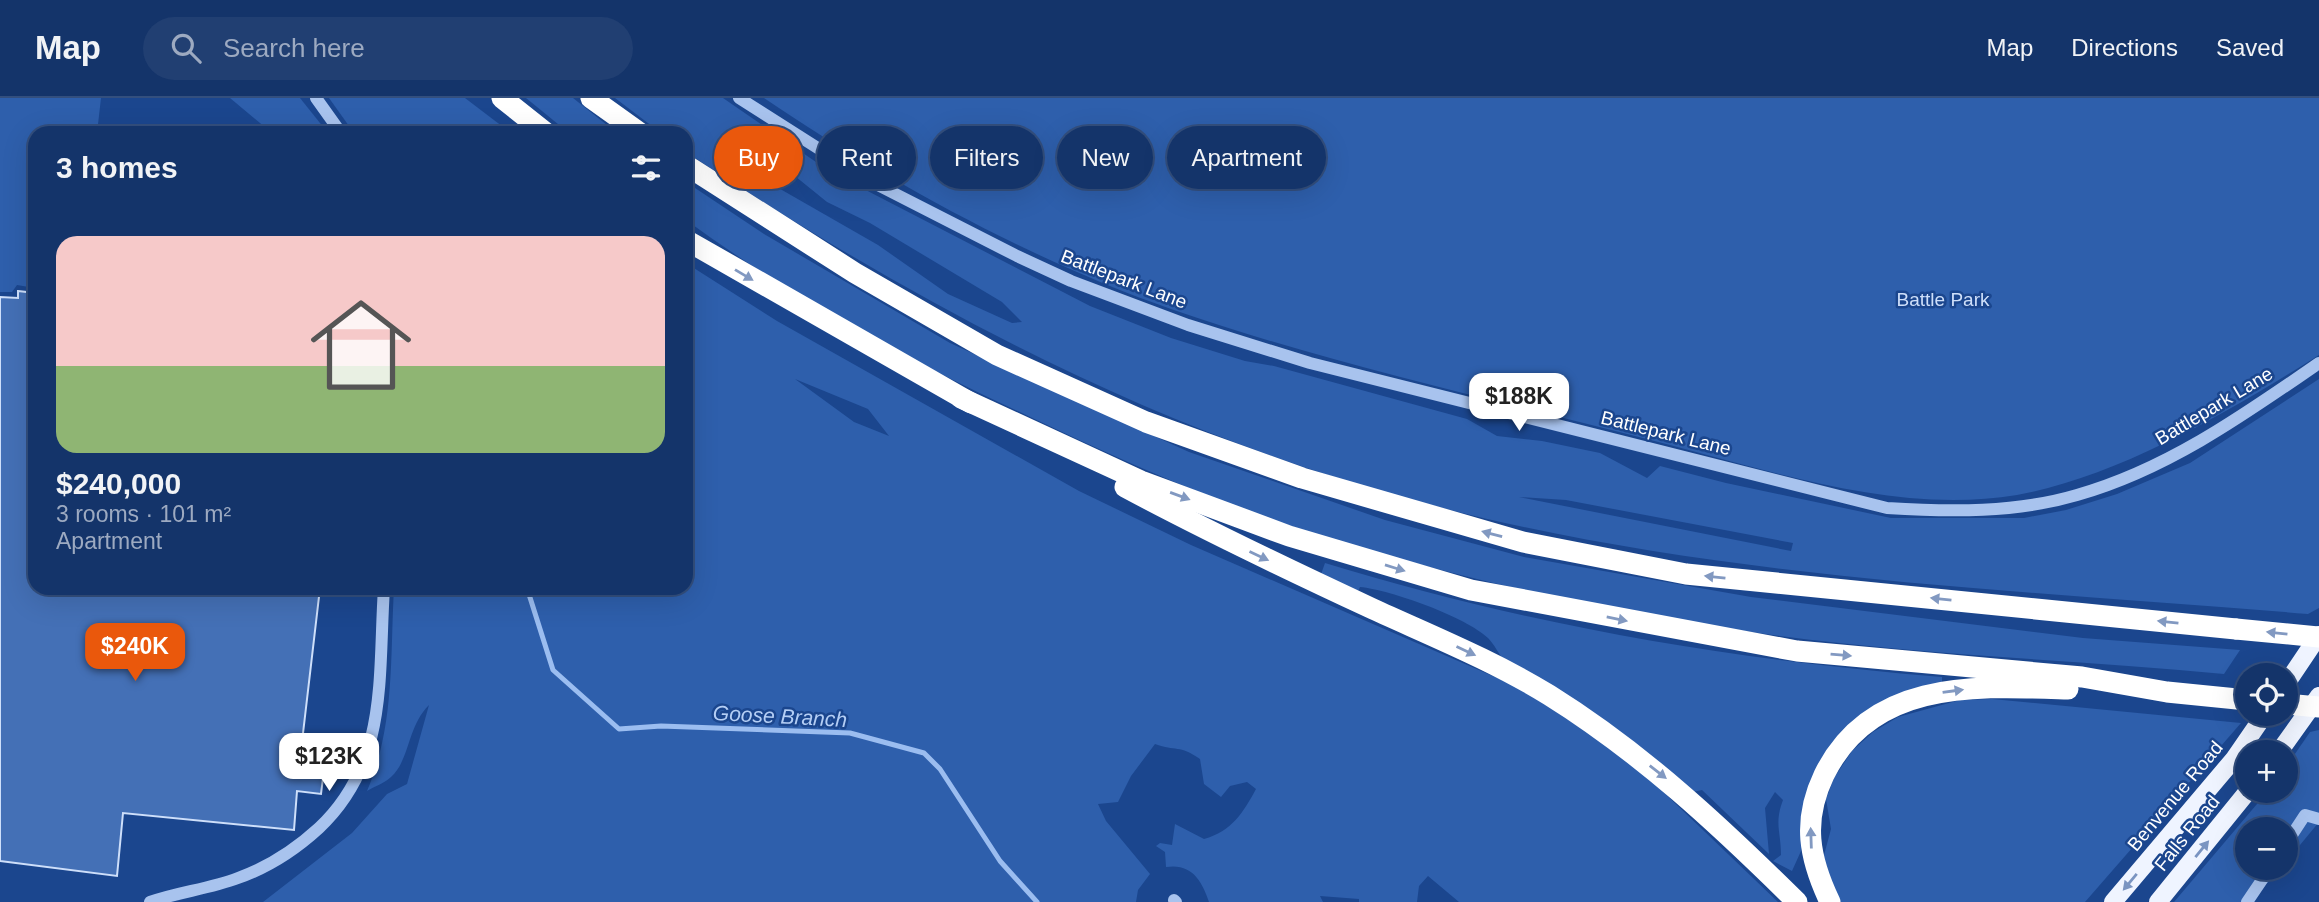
<!DOCTYPE html>
<html lang="en">
<head>
<meta charset="utf-8">
<style>
	:root { --surface:#14346a; --page:#213f72; --text:#f1f3f6; --muted:#9daac1; --line:#334f7e; --accent:#ea580c }
	body { margin:0; font-family:Arial,sans-serif; background:var(--page); color:var(--text); height:100vh; display:flex; flex-direction:column; font-size:26px; white-space:nowrap }
	* { box-sizing:border-box; margin:0 }
	p { font-size:23px; color:var(--muted) }
	.icon { flex:none; width:38px; height:38px; fill:none; stroke:currentColor; stroke-width:2; stroke-linecap:round; stroke-linejoin:round }
	.map { position:relative; flex:1; overflow:hidden }
	.drawer { position:absolute; left:28px; top:28px; width:665px; height:469px; display:flex; flex-direction:column; background:var(--surface); border-radius:21px; box-shadow:0 7px 28px #0002,0 0 0 2px var(--line) }
	.drawer>* { flex:none }
	.banner { position:absolute; left:714px; top:28px; width:665px; height:63px; display:flex; gap:14px }
	.tools { position:absolute; left:2235px; top:565px; display:grid; gap:14px }
	.tools a { display:grid; place-items:center; width:63px; height:63px; border-radius:50%; background:var(--surface); box-shadow:0 7px 28px #0002,0 0 0 2px var(--line); font-size:35px }
	.price { position:absolute; translate:-50% -60px; padding:0 16px; border-radius:14px; background:#fff; color:#222; font-size:23px; line-height:46px; filter:drop-shadow(0 2px 4px #0008) }
	.price::after { content:''; position:absolute; left:50%; top:42px; width:21px; height:16px; margin-left:-10px; background:inherit; clip-path:polygon(0 0,100% 0,50% 100%) }
	.price.selected { background:var(--accent); color:#fff }
	ul { padding:0; list-style:none }
	li { display:grid; align-content:center; gap:14px; height:371px; padding:0 28px }
	li span { display:grid; place-items:center; height:217px; border-radius:21px; color:#555 }
	li>.icon { margin-inline-start:auto }
	span .icon { width:126px; height:126px; fill:#fffc; stroke-width:1 }
	li b { font-size:30px }
	h2 { display:flex; justify-content:space-between; align-items:center; height:84px; padding:0 28px; font-size:30px }
	.chip { padding:0 24px; border-radius:32px; background:var(--surface); box-shadow:0 7px 28px #0002,0 0 0 2px var(--line); font-size:24px; line-height:63px }
	.chip.selected { background:var(--accent); color:#fff }
	header { display:flex; align-items:center; gap:42px; box-sizing:border-box; height:98px; padding:0 35px; background:var(--surface); border-bottom:2px solid var(--line) }
	header strong { font-size:33px }
	nav { display:flex; gap:38px; margin-inline-start:auto; font-size:24px }
	.search { width:490px; height:63px; background:var(--page); display:flex; align-items:center; gap:18px; box-sizing:border-box; padding:0 24px; border-radius:38px; color:var(--muted); font-size:26px }
	.map>svg:first-child { display:block }
	.green { fill:#2e5fac; fill-rule:evenodd }
	.lines { fill:none; stroke-linecap:round; stroke-linejoin:round }
	.stream { stroke:#9bbdf0; stroke-width:5 }
	.building { fill:#4470b6; stroke:#cedffa; stroke-width:2 }
	.minor { stroke:#a8c3ee; stroke-width:12 }
	.major { stroke:#eff4ff; stroke-width:18 }
	.highway { stroke:#fff; stroke-width:21 }
	.highway-bridge { stroke:#fff; stroke-width:21 }
	.oneway { fill:#8299c1 }
	.oneway2 { fill:#7a94c1 }
	.labels { text-anchor:middle; dominant-baseline:central; stroke-width:5; stroke-linejoin:round; paint-order:stroke }
	.street-label { font-size:19px; fill:#fff; stroke:#1b468e }
	.park-label { font-size:19px; fill:#cedffa; stroke:#1b468e }
	.water-label { font-size:21px; font-style:italic; fill:#b4cef5; stroke:#1b468e }
</style>
</head>
<body>
<header>
<strong>Map</strong>
<div class="search"><svg class="icon" aria-label="search" viewBox="0 0 24 24"><circle cx="10" cy="10" r="6"/><path d="M15 15l6 6"/></svg>Search here</div>
<nav><a>Map</a><a>Directions</a><a>Saved</a></nav>
</header>
<div class="map">
<svg width="2319" height="804" viewBox="0 0 2319 804">
	<rect width="100%" height="100%" fill="#1b468e"/>
	<g class="green">
		<polygon points="0,0 101,0 97,35 35,35 35,190 17,187 12,194 0,194"/>
		<polygon points="230,0 300,0 328,35 272,35"/>
		<polygon points="329,0 465,0 511,35 354,35"/>
		<polygon points="526,0 573,0 617,35 569,35"/>
		<path d="M615 0H723L829 73 1090 208 1171 240 1245 263 1274 268 1467 321 1497 338 1542 343 1600 355 1647 380 1660 368 1726 385 1891 420H2024L2066 412 2117 396 2190 365 2319 281V510L2308 516C2009 491 1703 481 1412 402 1150 331 911 203 686 54V35H661ZM764 53 827 104 870 125 1002 204 1022 224 1012 225 948 196 878 147 775 88 763 70ZM1519 399 1566 402 1793 445 1791 453Z"/>
		<path d="M764 0H2319V257C2232 312 2119 379 2017 397 1891 418 1761 369 1639 339 1483 299 1324 264 1171 211 1033 163 885 82 764 0Z"/>
		<path d="M686 84 764 136 950 245 1189 354 1385 422 1524 459 1751 499 2083 540 2240 552 2224 576C2067 561 1907 557 1751 534 1585 509 1410 471 1251 414 1174 386 1100 352 1026 317 908 262 791 199 686 122Z"/>
		<path d="M686 165 777 223 1079 393 1191 447 1518 589 1629 661 1778 804H1459L1428 778 1419 788 1417 804H1359V801L1320 798 1323 804H1209C1202 783 1192 765 1166 769L1165 754 1156 748 1160 745 1172 747 1175 726 1204 741C1232 733 1243 715 1256 691L1247 684 1230 688 1221 699 1204 686 1200 661C1179 646 1176 654 1155 646L1131 678 1118 704 1098 706 1106 723 1150 776 1138 792 1136 804H263L352 735 387 696 407 686 429 607C407 629 410 662 391 679 385 685 375 688 367 693 395 628 390 560 394 490H686ZM795 281 868 311 889 338 854 324Z"/>
		<path d="M1325 465C1527 527 1732 562 1942 579V584L1892 599 1876 609 1801 730V753L1792 773 1773 763 1781 757C1781 733 1774 726 1783 702L1775 694 1765 710 1769 756 1702 692 1693 694 1504 563C1499 556 1494 546 1488 540 1466 519 1391 492 1360 489L1357 495 1320 479Z"/>
		<polygon points="1992,601 2241,625 2085,804 1840,804 1823,761 1831,731 1826,701 1834,680 1852,653 1873,634 1898,619 1960,602"/>
		<polygon points="2319,632 2319,724 2286,764 2286,732 2247,732 2247,770 2280,770 2251,804 2174,804 2268,693 2286,693 2286,669 2310,634"/>
	</g>
	<g class="lines">
		<polyline class="stream" points="527,490 553,572 619,631 661,628 850,635 924,655 940,671 1000,763 1037,804"/>
	</g>
	<polygon class="building" points="18,193 35,195 35,490 320,490 302,644 327,648 321,696 297,693 294,732 123,715 117,778 0,763 0,199 18,200"/>
	<g class="lines">
		<g class="minor">
			<polyline points="316,0 341,35"/>
			<path d="M739 0 868 82 1017 158 1071 183 1188 227 1310 265 1887 410C1950 414 2016 415 2077 397 2166 372 2244 317 2319 265"/>
			<polyline points="2286,746 2305,717 2319,721"/>
			<polyline points="1174,802 1176,804"/>
			<path d="M150 804C178 794 209 791 238 780 269 769 295 752 319 730 389 664 378 579 384 490"/>
			<polyline points="2247,804 2270,770"/>
		</g>
		<g class="major">
			<polyline points="2286,586 2319,537"/>
			<polyline points="2279,654 2319,598"/>
			<polyline points="2113,804 2234,661 2265,616"/>
			<polyline points="2158,804 2248,693"/>
		</g>
		<g class="highway">
			<polyline points="502,0 546,35"/>
			<polyline points="591,0 640,35"/>
			<polyline points="686,67 855,175 997,257 1146,324 1302,380 1523,444 1686,476 2236,531"/>
			<polyline points="686,142 971,305"/>
			<polyline points="961,300 1141,383 1289,438 1471,492 1797,553 2082,579 2167,594 2247,602"/>
			<path d="M1125 389C1207 433 1289 472 1373 511 1432 538 1494 563 1549 597 1642 655 1719 727 1797 804"/>
			<path d="M1830 804C1809 760 1802 723 1824 677 1871 581 1976 588 2068 591"/>
		</g>
		<g class="highway-bridge">
			<polyline points="2236,531 2319,539"/>
			<polyline points="2286,606 2319,609"/>
		</g>
	</g>
	<defs><path id="oneway-solid" d="M-6-.8H1V-3.2L6.5 0L1 3.2V.8H-6Z" transform="scale(1.75)"/></defs>
	<g class="oneway">
		<use href="#oneway-solid" transform="translate(744 177) rotate(31)"/>
		<use href="#oneway-solid" transform="translate(1180 398) rotate(20)"/>
		<use href="#oneway-solid" transform="translate(1492 436) rotate(-165)"/>
		<use href="#oneway-solid" transform="translate(1259 458) rotate(25)"/>
		<use href="#oneway-solid" transform="translate(1395 470) rotate(17)"/>
		<use href="#oneway-solid" transform="translate(1715 479) rotate(-174)"/>
		<use href="#oneway-solid" transform="translate(1941 501) rotate(-174)"/>
		<use href="#oneway-solid" transform="translate(1617 521) rotate(11)"/>
		<use href="#oneway-solid" transform="translate(2168 524) rotate(-174)"/>
		<use href="#oneway-solid" transform="translate(2277 535) rotate(-174)"/>
		<use href="#oneway-solid" transform="translate(1466 553) rotate(25)"/>
		<use href="#oneway-solid" transform="translate(1841 557) rotate(5)"/>
		<use href="#oneway-solid" transform="translate(1953 593) rotate(-8)"/>
		<use href="#oneway-solid" transform="translate(1658 674) rotate(38)"/>
		<use href="#oneway-solid" transform="translate(1811 740) rotate(-92)"/>
	</g>
	<g class="oneway2">
		<use href="#oneway-solid" transform="translate(2202 751) rotate(-51)"/>
		<use href="#oneway-solid" transform="translate(2130 784) rotate(130)"/>
	</g>
	<g class="labels">
		<g class="street-label">
			<text transform="translate(1124 181) rotate(21)">Battlepark Lane</text>
			<text transform="translate(2214 308) rotate(-31)">Battlepark Lane</text>
			<text transform="translate(1666 335) rotate(14)">Battlepark Lane</text>
			<text transform="translate(2175 698) rotate(-50)">Benvenue Road</text>
			<text transform="translate(2187 735) rotate(-51)">Falls Road</text>
		</g>
		<g class="park-label">
			<text x="1943" y="201">Battle Park</text>
		</g>
		<g class="water-label">
			<text transform="translate(780 618) rotate(3)">Goose Branch</text>
		</g>
	</g>
</svg>
<div class="tools">
<a><svg class="icon" aria-label="locate" viewBox="0 0 24 24"><circle cx="12" cy="12" r="6"/><path d="M12 2v4M12 18v4M2 12h4M18 12h4"/></svg></a>
<a>+</a>
<a>−</a>
</div>
<b class="price" style="left:1519px;top:335px">$188K</b>
<b class="price selected" style="left:135px;top:585px">$240K</b>
<b class="price" style="left:329px;top:695px">$123K</b>
<div class="banner">
<a class="chip selected">Buy</a>
<a class="chip">Rent</a>
<a class="chip">Filters</a>
<a class="chip">New</a>
<a class="chip">Apartment</a>
</div>
<section class="drawer">
<h2>3 homes<svg class="icon" aria-label="filters" viewBox="0 0 24 24"><path d="M4 7h16M4 17h16"/><circle cx="9" cy="7" r="2"/><circle cx="15" cy="17" r="2"/></svg></h2>
<ul>
<li><span style="background:linear-gradient(#f6c9c9 60%,#8fb573 0)"><svg class="icon" aria-label="home" viewBox="0 0 24 24"><path d="M3 11l9-7 9 7M6 9v11h12V9"/></svg></span><div><b>$240,000</b><p>3 rooms · 101 m²</p><p>Apartment</p></div></li>
</ul>
</section>
</div>
</body>
</html>
